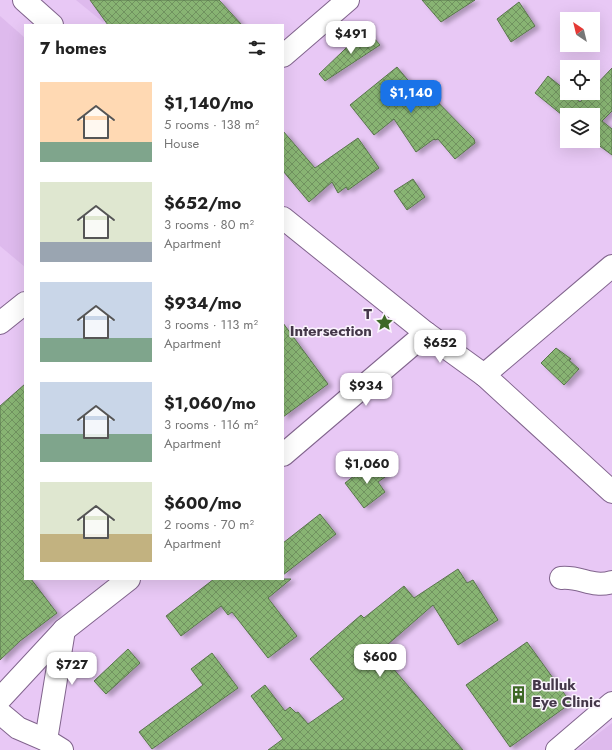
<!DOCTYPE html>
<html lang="en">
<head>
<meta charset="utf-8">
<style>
	:root { --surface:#fff; --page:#f2f2f2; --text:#222; --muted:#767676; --accent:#1a73e8 }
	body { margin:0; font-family:Jost,sans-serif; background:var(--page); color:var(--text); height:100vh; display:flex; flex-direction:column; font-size:15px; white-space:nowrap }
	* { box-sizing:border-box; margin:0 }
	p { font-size:13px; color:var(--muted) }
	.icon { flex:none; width:22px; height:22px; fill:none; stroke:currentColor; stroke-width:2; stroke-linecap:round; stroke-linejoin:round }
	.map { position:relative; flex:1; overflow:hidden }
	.panel { position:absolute; left:24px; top:24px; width:260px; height:556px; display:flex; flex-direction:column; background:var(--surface); border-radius:0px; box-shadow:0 4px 16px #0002 }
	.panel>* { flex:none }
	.needle { width:26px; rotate:325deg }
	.tools { position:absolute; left:560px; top:12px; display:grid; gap:8px }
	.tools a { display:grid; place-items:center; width:40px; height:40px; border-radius:0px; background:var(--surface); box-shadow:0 4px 16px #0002; font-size:20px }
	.price { position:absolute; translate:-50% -34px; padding:0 9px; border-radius:8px; background:#fff; color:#222; font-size:13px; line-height:26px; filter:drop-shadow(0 1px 2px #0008) }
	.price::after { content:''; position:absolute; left:50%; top:24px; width:12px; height:9px; margin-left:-6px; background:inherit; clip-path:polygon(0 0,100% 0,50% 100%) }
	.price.current { background:var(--accent); color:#fff }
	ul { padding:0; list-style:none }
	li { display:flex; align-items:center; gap:12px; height:100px; padding:0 16px }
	li span { display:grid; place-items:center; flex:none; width:112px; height:80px; border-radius:0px; color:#555 }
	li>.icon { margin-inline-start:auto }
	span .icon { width:48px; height:48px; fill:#fffc; stroke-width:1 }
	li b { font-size:17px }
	h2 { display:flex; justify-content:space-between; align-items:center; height:48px; padding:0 16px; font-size:17px }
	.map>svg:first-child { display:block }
	.built { fill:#debaed }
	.building { fill:url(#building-cross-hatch); stroke:#59754c; filter:url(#shadow) }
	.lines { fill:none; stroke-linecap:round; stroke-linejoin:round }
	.minor-casing { stroke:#81648d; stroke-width:24 }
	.minor { stroke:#fff; stroke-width:22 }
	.labels { text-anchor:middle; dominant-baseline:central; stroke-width:3; stroke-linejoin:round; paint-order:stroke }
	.poi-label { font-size:15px; font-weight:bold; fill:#443749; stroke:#fbf4fd; text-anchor:end }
</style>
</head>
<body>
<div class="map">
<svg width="612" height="750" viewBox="0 0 612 750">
	<defs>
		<pattern id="building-cross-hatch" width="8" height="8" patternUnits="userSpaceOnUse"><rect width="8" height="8" fill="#88b473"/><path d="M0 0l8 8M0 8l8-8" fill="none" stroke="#719360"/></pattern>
		<filter id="shadow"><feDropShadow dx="4.5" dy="2.5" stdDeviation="2" flood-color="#0004"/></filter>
	</defs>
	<rect width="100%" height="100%" fill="#e8c8f5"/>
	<g class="built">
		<polygon points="76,0 131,0 103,22"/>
		<polygon points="0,16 25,38 25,267 0,246"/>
		<polygon points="612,723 612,750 577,750"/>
	</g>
	<g class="building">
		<polygon points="90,0 219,0 242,25 108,25"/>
		<polygon points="422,0 475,0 441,22"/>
		<polygon points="519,2 535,26 511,42 497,19"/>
		<polygon points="366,29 380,45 325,81 319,74"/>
		<polygon points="397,67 412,85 417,81 474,139 475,143 455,159 438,139 435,140 434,139 416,152 394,119 374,135 350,105"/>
		<polygon points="612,68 612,111 602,121 612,129 612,155 593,141 593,115 567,115 567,119 535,93 548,76 580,102 588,93 593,93 593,88"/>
		<polygon points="283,131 315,168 358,138 379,168 348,190 346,187 338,193 332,182 309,202 283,171"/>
		<polygon points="413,179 425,197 407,210 394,191"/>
		<polygon points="283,323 328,384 283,417"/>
		<polygon points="556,348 571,359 569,360 579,369 564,385 541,363"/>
		<polygon points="25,384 25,579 31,579 57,613 20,641 0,660 0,406"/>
		<polygon points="373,461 385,477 378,482 385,492 364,508 345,483"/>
		<polygon points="320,514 336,534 283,575 283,543"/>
		<polygon points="458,569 467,583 473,580 498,620 458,645 433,605 379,652 463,750 268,750 283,739 251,696 265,685 285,711 290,707 296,713 298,712 308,724 344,699 310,659 361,615 364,618 404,586 414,598"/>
		<polygon points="214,579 291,579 268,598 297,636 268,658 232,612 228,615 221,606 181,636 166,616"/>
		<polygon points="527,642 571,703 510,747 466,685"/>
		<polygon points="128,649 140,663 106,694 94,681"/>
		<polygon points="212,653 238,688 152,749 139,732 203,685 191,669"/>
	</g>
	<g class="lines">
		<defs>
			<g id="minor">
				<polyline points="24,0 52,25"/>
				<polyline points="283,56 348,0"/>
				<polyline points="283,218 426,333 484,375 612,492"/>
				<polyline points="0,323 25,303"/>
				<polyline points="484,375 612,266"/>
				<polyline points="283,455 426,333"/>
				<path d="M561 578C581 576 592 588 612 582"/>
				<polyline points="0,699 64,630 129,579"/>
				<polyline points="0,713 18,728 46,740"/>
				<polyline points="62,750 46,740 64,630"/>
				<polyline points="557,750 612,703"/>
			</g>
		</defs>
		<use href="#minor" class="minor-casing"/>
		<use href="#minor" class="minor"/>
	</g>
	<defs>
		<symbol id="sight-bare" viewBox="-9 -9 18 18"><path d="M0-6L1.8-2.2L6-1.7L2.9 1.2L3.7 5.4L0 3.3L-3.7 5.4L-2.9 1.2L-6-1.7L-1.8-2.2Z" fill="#3e6826" stroke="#fbf4fd" stroke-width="2.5" paint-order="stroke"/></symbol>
		<symbol id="building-bare" viewBox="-9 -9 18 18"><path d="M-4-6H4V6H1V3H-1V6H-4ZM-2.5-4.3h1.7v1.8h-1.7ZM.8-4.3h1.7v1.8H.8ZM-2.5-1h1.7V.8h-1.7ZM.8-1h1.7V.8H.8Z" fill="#3e6826" stroke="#fbf4fd" stroke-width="2.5" paint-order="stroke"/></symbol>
	</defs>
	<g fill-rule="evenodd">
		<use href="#sight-bare" x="372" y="310" width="25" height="25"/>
		<use href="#building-bare" x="506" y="682" width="25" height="25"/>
	</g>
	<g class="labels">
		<g class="poi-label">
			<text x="372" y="314">T<tspan x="372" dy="17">Intersection</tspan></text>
			<text x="532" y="685" text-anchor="start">Bulluk<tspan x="532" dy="17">Eye Clinic</tspan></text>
		</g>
	</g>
</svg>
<div class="tools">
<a><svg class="needle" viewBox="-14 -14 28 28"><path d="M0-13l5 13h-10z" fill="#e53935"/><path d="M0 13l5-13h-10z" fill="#767676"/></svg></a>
<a><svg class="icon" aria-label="locate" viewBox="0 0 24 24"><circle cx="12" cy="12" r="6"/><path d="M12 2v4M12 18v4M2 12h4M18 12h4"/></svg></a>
<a><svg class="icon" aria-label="layers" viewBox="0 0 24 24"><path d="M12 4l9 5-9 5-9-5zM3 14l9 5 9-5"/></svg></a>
</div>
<b class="price" style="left:351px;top:55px">$491</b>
<b class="price current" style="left:411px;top:114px">$1,140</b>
<b class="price" style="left:440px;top:364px">$652</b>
<b class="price" style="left:366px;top:407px">$934</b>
<b class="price" style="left:367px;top:485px">$1,060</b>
<b class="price" style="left:380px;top:678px">$600</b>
<b class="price" style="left:72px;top:686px">$727</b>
<section class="panel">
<h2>7 homes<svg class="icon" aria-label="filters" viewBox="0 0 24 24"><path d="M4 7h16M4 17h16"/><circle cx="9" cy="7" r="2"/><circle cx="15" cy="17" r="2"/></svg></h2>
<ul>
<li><span style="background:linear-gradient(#ffd9b3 75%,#7fa58c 0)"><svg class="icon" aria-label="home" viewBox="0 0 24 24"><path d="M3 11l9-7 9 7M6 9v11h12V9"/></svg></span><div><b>$1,140/mo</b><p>5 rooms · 138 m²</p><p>House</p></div></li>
<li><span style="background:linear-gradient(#dfe7d0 75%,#9aa5b1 0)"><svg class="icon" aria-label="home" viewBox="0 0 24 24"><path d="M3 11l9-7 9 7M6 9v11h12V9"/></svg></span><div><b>$652/mo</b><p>3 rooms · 80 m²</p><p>Apartment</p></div></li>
<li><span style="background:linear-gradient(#c9d6e8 70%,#7fa58c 0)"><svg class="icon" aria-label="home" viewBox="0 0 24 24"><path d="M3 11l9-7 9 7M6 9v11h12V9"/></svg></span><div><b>$934/mo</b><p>3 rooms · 113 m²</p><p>Apartment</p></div></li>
<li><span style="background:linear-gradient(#c9d6e8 65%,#7fa58c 0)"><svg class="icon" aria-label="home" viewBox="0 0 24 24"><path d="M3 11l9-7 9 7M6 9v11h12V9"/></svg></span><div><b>$1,060/mo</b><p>3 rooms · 116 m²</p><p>Apartment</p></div></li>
<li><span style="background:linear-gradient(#dfe7d0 65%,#c2b280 0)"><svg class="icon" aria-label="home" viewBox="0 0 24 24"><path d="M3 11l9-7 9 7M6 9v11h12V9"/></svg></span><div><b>$600/mo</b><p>2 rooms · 70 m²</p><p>Apartment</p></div></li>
</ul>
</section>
</div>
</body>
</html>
